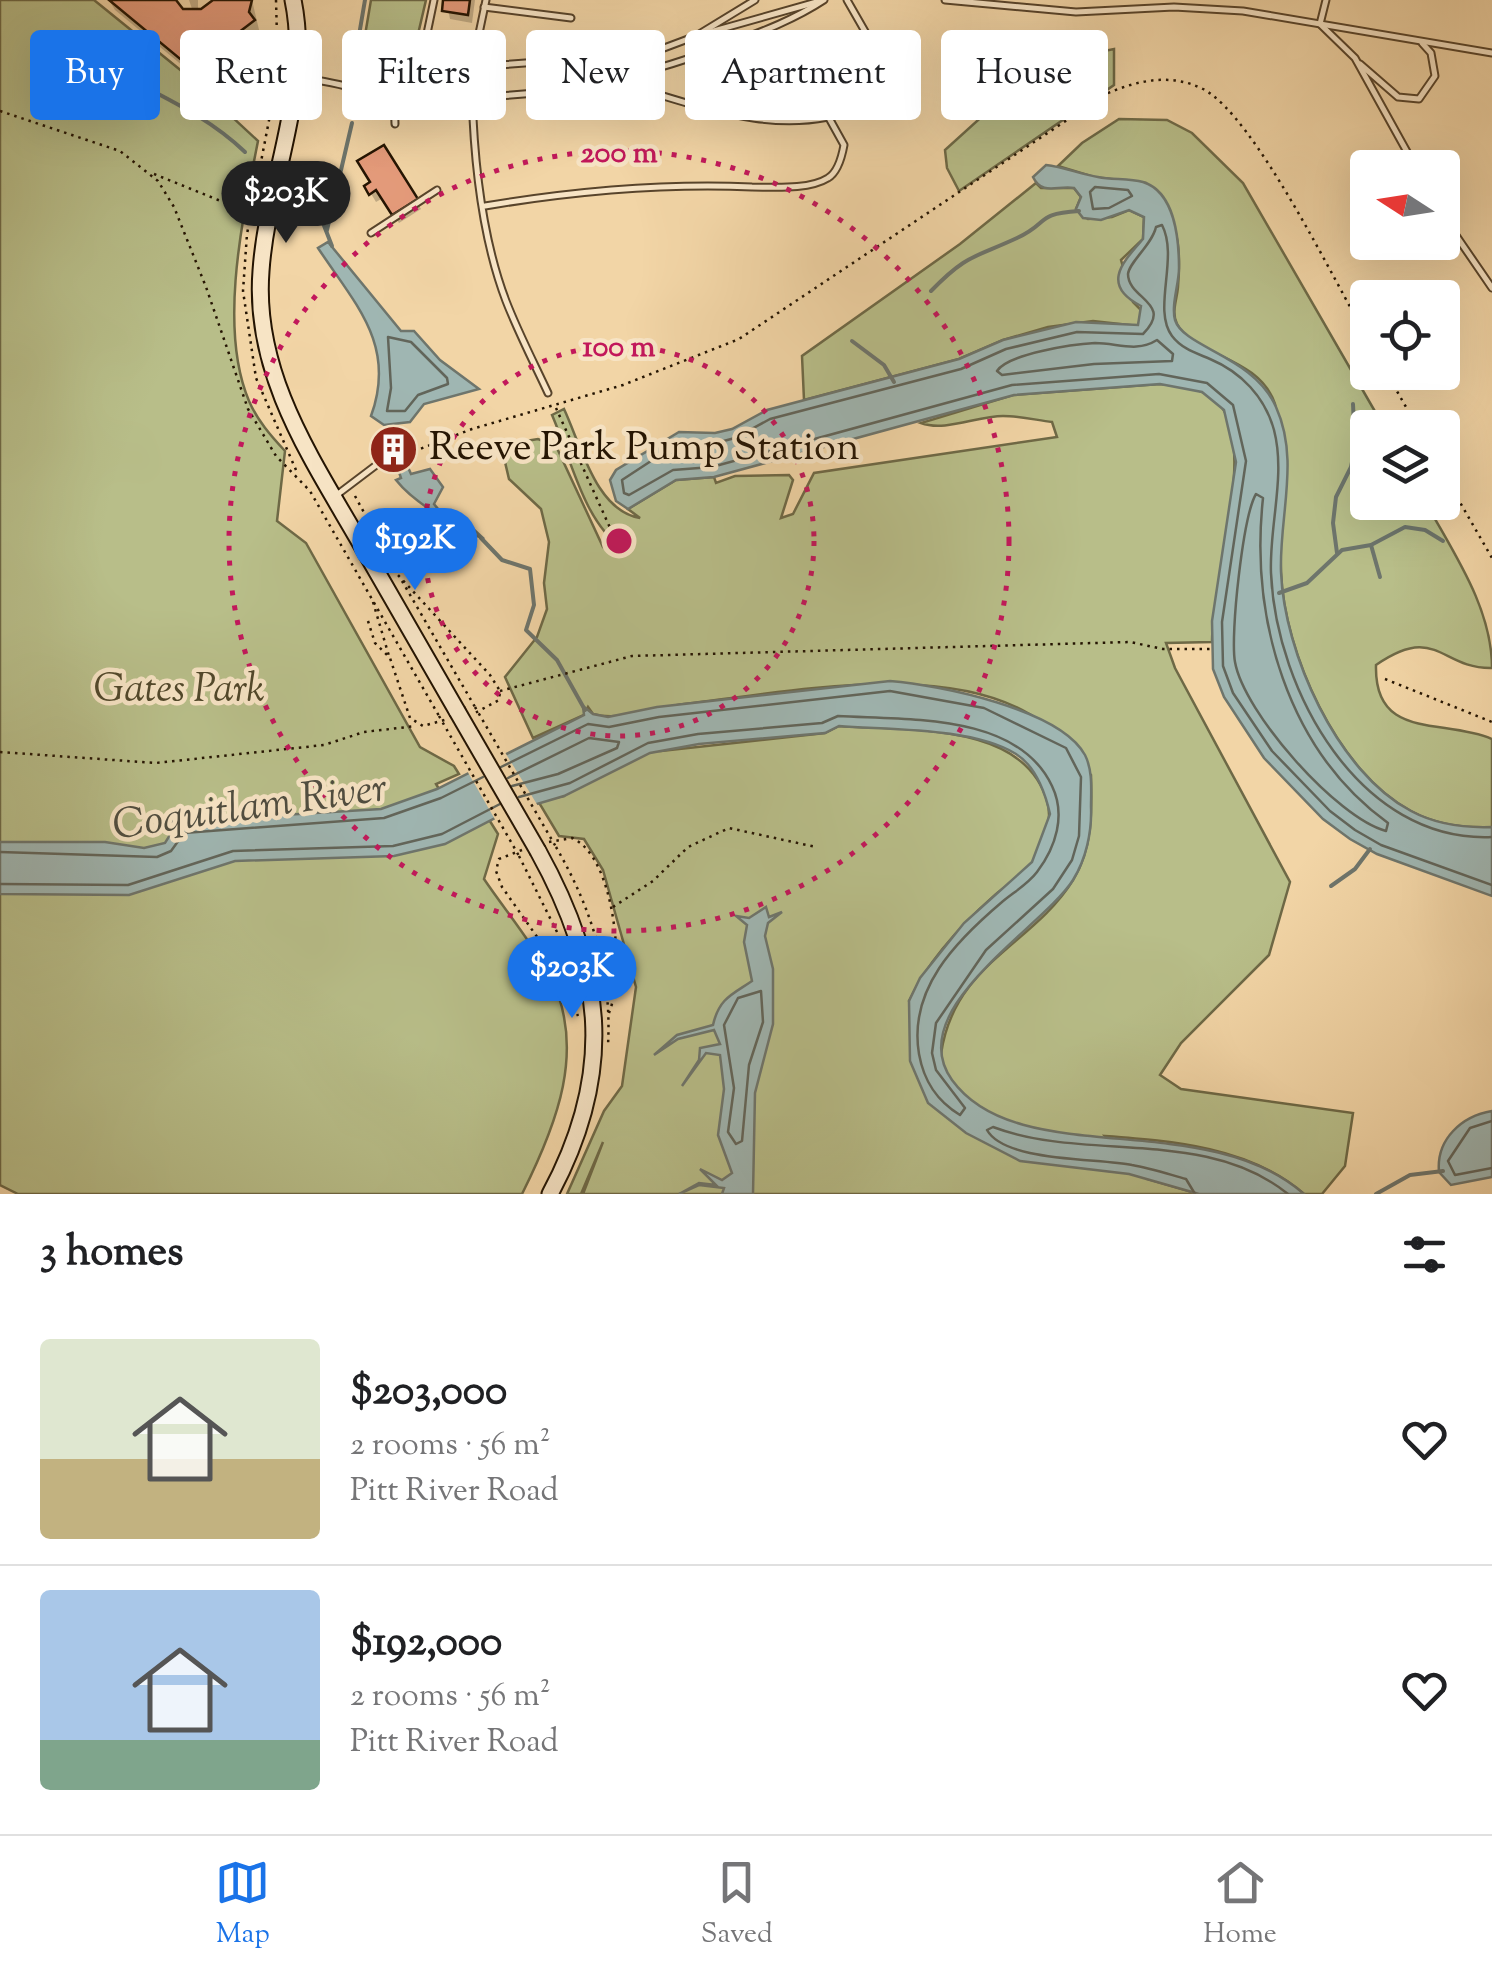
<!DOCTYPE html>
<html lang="en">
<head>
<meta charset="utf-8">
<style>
	:root { --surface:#fff; --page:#f6f6f6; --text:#202124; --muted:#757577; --line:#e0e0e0; --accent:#1a73e8 }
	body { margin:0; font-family:"Sorts Mill Goudy",serif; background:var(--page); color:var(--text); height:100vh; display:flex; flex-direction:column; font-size:38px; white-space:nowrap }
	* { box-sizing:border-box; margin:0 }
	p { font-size:32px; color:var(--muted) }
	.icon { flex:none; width:55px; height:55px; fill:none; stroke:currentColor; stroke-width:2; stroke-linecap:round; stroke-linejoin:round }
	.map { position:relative; height:1194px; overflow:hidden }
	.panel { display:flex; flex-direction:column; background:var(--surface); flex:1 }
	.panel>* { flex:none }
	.top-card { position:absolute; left:30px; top:30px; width:1432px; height:90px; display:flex; gap:20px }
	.needle { width:65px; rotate:282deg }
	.tools { position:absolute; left:1350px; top:150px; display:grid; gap:20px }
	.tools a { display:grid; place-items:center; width:110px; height:110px; border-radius:10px; background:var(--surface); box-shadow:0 10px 40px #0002; font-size:50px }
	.price { position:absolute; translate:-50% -85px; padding:0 22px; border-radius:35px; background:var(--accent); color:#fff; font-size:32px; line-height:65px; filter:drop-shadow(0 2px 5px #0008) }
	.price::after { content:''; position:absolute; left:50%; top:60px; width:30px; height:22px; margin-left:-15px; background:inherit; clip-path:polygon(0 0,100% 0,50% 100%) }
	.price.active { background:#222; color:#fff }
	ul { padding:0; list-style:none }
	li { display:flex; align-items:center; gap:30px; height:250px; padding:0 40px }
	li+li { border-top:2px solid var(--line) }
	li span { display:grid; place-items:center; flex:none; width:280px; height:200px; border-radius:10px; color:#555 }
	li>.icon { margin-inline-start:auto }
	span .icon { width:120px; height:120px; fill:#fffc; stroke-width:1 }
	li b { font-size:42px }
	h2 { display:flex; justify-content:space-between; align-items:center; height:120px; padding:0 40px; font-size:42px }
	.tag { padding:0 35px; border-radius:10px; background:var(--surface); box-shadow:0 10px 40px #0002; font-size:35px; line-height:90px }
	.tag.active { background:var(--accent); color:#fff }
	.tabs { display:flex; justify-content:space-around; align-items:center; height:140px; border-top:2px solid var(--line); background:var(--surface); font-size:28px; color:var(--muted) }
	.tabs a { display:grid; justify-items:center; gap:5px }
	.tabs .active { color:var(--accent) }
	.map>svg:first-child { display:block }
	.green { fill:#b8be89; stroke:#6e6946; stroke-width:2.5 }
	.water { fill:#9fb6b2; stroke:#6e756c; stroke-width:2.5 }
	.pier { fill:#f2d5a6 }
	.shadow { fill:#0003 }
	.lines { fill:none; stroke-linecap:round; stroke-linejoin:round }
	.shore { stroke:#62655a; stroke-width:2.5 }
	.stream { stroke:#6e756c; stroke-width:4 }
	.building { fill:#e59b7b; stroke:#241402; stroke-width:2.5 }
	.lane-casing { stroke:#58442b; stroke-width:9 }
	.secondary-casing { stroke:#241402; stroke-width:19 }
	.path { stroke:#241402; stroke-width:2.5; stroke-dasharray:2.5 5; stroke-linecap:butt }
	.lane { stroke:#f7e4c5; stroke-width:5 }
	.secondary { stroke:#f7e4c5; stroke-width:15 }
	.secondary-bridge-casing { stroke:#241402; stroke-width:19; stroke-linecap:butt }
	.path-bridge { stroke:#241402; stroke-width:2.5; stroke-dasharray:2.5 5; stroke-linecap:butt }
	.secondary-bridge { stroke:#f7e4c5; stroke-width:15 }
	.ring { fill:none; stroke:#c2185b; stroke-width:5; stroke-dasharray:5 10 }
	.labels { text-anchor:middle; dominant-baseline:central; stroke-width:9; stroke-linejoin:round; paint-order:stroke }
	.poi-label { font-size:40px; fill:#241402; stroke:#f7e4c5; text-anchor:start }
	.park-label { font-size:40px; font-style:italic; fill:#50472a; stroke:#f7e4c5 }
	.water-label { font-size:42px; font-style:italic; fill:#4f4d40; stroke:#f7e4c5 }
	.centre { fill:#c2185b; stroke:#f7e4c5; stroke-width:5 }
	.ring-label { font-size:30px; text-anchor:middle; font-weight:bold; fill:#c2185b; stroke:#f7e4c5; stroke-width:9; stroke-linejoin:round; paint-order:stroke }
</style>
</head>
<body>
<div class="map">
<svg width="1492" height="1194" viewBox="0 0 1492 1194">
	<rect width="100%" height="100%" fill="#f2d5a6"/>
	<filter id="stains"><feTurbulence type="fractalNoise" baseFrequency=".002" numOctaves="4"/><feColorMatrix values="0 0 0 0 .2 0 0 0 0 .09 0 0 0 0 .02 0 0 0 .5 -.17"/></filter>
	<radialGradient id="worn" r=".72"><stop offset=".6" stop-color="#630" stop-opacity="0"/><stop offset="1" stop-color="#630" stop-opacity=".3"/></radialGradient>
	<g class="green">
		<path d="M0 0H94L189 77 258 141C243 217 218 328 249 401 257 420 271 436 285 451L277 521 306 543 420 747 454 766 459 774 436 784 460 825 488 818 498 834 484 879C505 910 531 941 549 974 588 1048 556 1126 522 1194H18L0 1185Z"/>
		<polygon points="371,0 426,0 412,60 380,75 362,53"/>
		<polygon points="1114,49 1114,85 959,191 947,168 945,150 1040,64"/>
		<path d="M1119 119 1167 120 1192 133 1243 183 1384 427 1368 428V502L1426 503C1454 554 1492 608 1492 668 1440 669 1437 623 1376 665 1374 741 1443 718 1492 739V827C1463 828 1437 825 1411 811 1337 772 1284 652 1281 572 1280 528 1279 485 1277 442 1276 431 1278 415 1275 404 1259 356 1193 356 1177 324 1171 312 1177 300 1178 287 1182 239 1177 219 1146 183L1094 177 1058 166 1082 143Z"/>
		<polygon points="1036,183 1041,188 1074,188 1081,197 1076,209 1088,219 1112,217 1129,210 1144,217 1143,239 1121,260 1133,302 1143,312 1138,326 1093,321 1048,327 1003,340 959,359 804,400 802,356 960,244"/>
		<path d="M1160 384C1182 386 1210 388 1223 409 1254 456 1212 583 1212 642L1166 643 1175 668 1290 882 1269 955 1181 1043 1160 1075 1181 1089 1353 1113 1345 1166 1322 1194H1304C1250 1147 1173 1141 1105 1136L1147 1179 1199 1194H583L603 1142 581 1194H567L604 1111 622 1086 636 987 603 870 584 839 559 836 538 801 564 796 558 749 661 751 825 733 839 726C905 731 1024 721 1047 801 1054 823 1041 855 1025 871 1017 880 1005 886 995 895 961 925 929 959 909 1001L941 1054C954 963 1033 945 1073 880 1093 848 1092 811 1091 775 1076 759 1062 737 1044 724 957 656 785 693 684 704 656 707 619 722 593 714L588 707 584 715 533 738 505 677 537 637 547 609 544 583 549 542 541 509 509 479 501 445 538 439 556 446 603 547 616 554 623 549C583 521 571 458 552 415L564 409C581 445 596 511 640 518L628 509 676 480 714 477 716 483 735 476 789 475 793 480 781 518 793 514 814 473 1057 437 1052 422C1036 420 1019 416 1003 416 977 416 945 432 921 423L1013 395Z"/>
	</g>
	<g class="water">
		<path d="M1046 165C1064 167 1080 174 1098 177 1112 180 1129 178 1143 182 1175 192 1179 240 1179 268 1179 284 1171 305 1175 320 1184 348 1254 356 1276 407 1300 460 1279 516 1281 572 1284 653 1337 772 1411 811 1437 825 1464 828 1492 827V896L1377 854 1350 839 1323 819 1264 758 1224 697 1213 669 1212 621 1236 462 1224 410 1202 392 1160 384 1014 395 714 477 676 480 628 509 616 501 610 480 616 470 679 432 715 433 732 429 767 410 959 359 1003 340 1076 322 1138 325 1141 306C1100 285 1123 262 1143 239L1144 217 1129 210 1101 220 1083 218 1076 209 1081 197 1074 188C1058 185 1042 196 1033 177Z"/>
		<path d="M328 242 401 331H414L440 360 479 389 424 404 410 422 384 425 371 416C397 345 355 304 318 248Z"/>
		<path d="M407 465 411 474 430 469 443 487 434 504 443 515 457 514 484 539C457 528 414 503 396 480L401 478 398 469Z"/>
		<path d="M890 681C939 685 1060 709 1085 755 1093 771 1091 790 1091 807 1092 832 1086 859 1073 880 1043 928 901 1009 952 1080 1019 1172 1204 1106 1304 1194H1199L1129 1174 1020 1161 966 1133 928 1103 910 1061 909 1001 920 978 964 923 1032 862 1050 814C1045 792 1035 766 1016 754 972 727 889 730 839 726L825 733 699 744 650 753 564 796 503 814 445 844 394 856 235 861 129 895 0 894V842H105L144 848 165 843 170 835 161 827 165 822 381 809 437 789 584 715 583 706 593 714 608 717 657 707Z"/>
		<path d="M766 907 769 917 782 912 768 923 765 936 773 969V1024L755 1093 753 1194H722L724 1188 699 1185 679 1194 699 1183 716 1185 700 1169 722 1180 732 1173 718 1135 724 1089 720 1055 706 1053 682 1086 699 1060 700 1048 720 1044 714 1030 678 1039 654 1055 677 1035 713 1025C719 998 733 994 752 981L744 942 747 925 736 916 749 918Z"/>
		<path d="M1492 1111V1177L1451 1185 1439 1172C1436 1139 1462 1116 1492 1111Z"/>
	</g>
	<polygon class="pier" points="503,749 538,806 497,823 466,769"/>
	<g class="shadow">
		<polygon points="109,0 170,0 182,11 193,12 189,0 198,0 198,12 218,0 252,0 260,34 212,70 194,75 115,10"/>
		<polygon points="446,0 475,0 472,23 450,19"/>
		<polygon points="383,148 421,209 399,223 383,198 376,202 367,187 373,184"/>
		<polygon points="399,444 408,460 395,465 387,449"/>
	</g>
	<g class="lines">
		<g class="shore">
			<polygon points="1095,187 1128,190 1132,196 1109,208 1093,209 1090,192"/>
			<polygon points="388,337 411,342 447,378 448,384 418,395 405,411 387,411 391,388"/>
			<path d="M1157 340 1173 354 1172 361 1094 364 1002 375 997 371C1008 354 1073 344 1095 343 1118 343 1136 353 1157 340Z"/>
			<path d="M1256 494 1263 498C1250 618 1287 750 1388 823L1386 831C1337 818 1244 713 1235 662 1230 635 1243 516 1256 494Z"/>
			<path d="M501 767 588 724 609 727 659 717 890 691 984 708 1066 748 1081 777 1079 836 1072 860 1053 889 986 950 936 1023 932 1053 936 1070 965 1108 960 1115C937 1101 924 1082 919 1054 908 989 956 941 1002 902 1014 892 1028 884 1037 872 1056 847 1066 815 1052 786 1018 713 908 720 838 716L822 723 698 734 648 743 570 783 519 797"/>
			<polyline points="508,778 589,738 619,742 617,748 558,774 512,786"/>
			<path d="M1492 837C1360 843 1276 691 1271 573 1269 526 1286 476 1274 430 1265 397 1241 372 1210 359 1196 353 1182 349 1172 336 1152 309 1179 258 1162 225L1156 227C1152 245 1129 262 1128 274 1128 299 1174 303 1143 334L1077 332 1006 349 961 369 770 419 735 438 716 443 680 442 622 480 624 493 629 495 673 470 712 467 1012 385 1159 374 1207 383 1233 405 1246 461 1222 622 1223 666 1233 693 1272 751 1330 811 1355 830 1381 845 1492 885"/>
			<polyline points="0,852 157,857 171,851 184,833 384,818 441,798 483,777"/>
			<polyline points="0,884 128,885 233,851 393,846 442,834 500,804"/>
			<polygon points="761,991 763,1022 749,1065 742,1141 736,1144 728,1132 734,1088 724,1025 738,998"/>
			<polyline points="1492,1121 1470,1128 1448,1161 1455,1175 1492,1168"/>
			<path d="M1195 1194 1186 1179C1168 1174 1150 1168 1132 1165 1097 1158 1005 1162 987 1130L993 1127C1086 1162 1205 1127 1288 1194"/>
		</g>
		<g class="stream">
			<path d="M67 41C125 84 193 102 245 152"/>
			<polyline points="356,53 365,0"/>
			<polyline points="308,209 323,223 332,246"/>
			<polyline points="327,230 352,123"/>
			<path d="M931 291C967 254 974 258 1017 238 1051 222 1034 214 1079 211"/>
			<polyline points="852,341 884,365 894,382"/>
			<polyline points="481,538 502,560 530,569 534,605 526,630 557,660 585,710"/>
			<polyline points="1371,545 1380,577"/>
			<polyline points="1337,553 1333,523 1336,497 1351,467 1355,448 1353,404"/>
			<polyline points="1279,593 1307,583 1342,550 1371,545 1405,527 1425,530 1443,541"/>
			<polyline points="1331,886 1355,869 1370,849"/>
			<polyline points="1376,1194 1410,1175 1443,1171"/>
		</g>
	</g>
	<g class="building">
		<polygon points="109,0 176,0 183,9 201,9 213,0 252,0 249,12 255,20 205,58 185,63"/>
		<polygon points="443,0 470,0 468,15 442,11"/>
		<polygon points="384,145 418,199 392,215 376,190 369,195 364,186 370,182 357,161"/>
	</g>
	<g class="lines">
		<defs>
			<g id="lane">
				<polyline points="945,0 1076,12 1174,7 1243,11 1492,53"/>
				<polyline points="1326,0 1320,24 1355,58 1416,168"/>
				<polyline points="484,7 571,18"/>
				<polyline points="696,36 820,1"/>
				<polyline points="1360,64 1398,97 1419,99 1435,76 1431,53 1422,43"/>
				<polyline points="472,67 486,0"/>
				<path d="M297 78C328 79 357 91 388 94 504 104 603 90 713 50 752 35 789 23 824 0"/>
				<path d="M621 83C698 106 783 140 861 107 877 100 888 94 890 75L847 0"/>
				<polyline points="415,91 434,0"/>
				<polyline points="417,92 444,73 472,67 648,54 696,36 755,0"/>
				<path d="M472 94C474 161 482 238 506 301 518 332 534 363 548 393"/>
				<polyline points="394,95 395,124"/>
				<path d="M485 206C575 191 661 183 752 187 773 187 809 190 828 178 838 172 842 156 844 145L829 118"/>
				<polyline points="1442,215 1492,288"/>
				<polyline points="371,233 437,190"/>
				<polyline points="338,494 375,466"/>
			</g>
			<g id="secondary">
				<path d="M293 0C312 91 267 181 261 271 253 372 310 456 358 539 391 597 424 654 457 711"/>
				<path d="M538 851C604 970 616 1071 550 1194"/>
			</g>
		</defs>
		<use href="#lane" class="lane-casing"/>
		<use href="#secondary" class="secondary-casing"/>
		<g class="path">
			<polyline points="276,0 278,74 247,234 243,291 256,378 296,470"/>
			<polyline points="0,111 120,151 158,181 174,207 206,287 248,409 276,456 310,491 439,716"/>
			<polyline points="154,174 248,212"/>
			<polyline points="1386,372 1418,428"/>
			<polyline points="556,408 616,541"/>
			<path d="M386 462 472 429 623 385 739 339 1106 94C1138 80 1171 73 1203 89 1255 116 1335 283 1368 339"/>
			<polyline points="1442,471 1492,558"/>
			<polyline points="355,496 398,575 490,675 500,691 499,700 475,713"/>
			<polyline points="402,581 475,707"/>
			<polyline points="373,602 389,656"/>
			<polyline points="368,621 375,643 390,658 410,718 423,726 448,719"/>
			<polyline points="1385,679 1492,722"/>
			<polyline points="500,691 632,656 1130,642 1163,649 1212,649"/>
			<polyline points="0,752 156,763 324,745 364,732 416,726"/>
			<path d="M549 842 572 838C616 857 625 974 609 1013"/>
			<path d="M556 847C592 909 612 973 608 1045"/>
			<polyline points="522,850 499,859 496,871 502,887 554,961 578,1016"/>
			<polyline points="519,856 562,942"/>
			<polyline points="613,907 653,881 688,847 729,828 816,847"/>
		</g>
		<use href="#lane" class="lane"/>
		<use href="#secondary" class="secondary"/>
		<defs>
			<polyline id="secondary-bridge" points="457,711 538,851"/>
		</defs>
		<use href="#secondary-bridge" class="secondary-bridge-casing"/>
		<g class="path-bridge">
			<polyline points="475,707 556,847"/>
			<polyline points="439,716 519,856"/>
		</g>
		<use href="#secondary-bridge" class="secondary-bridge"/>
	</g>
	<g class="ring">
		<circle cx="619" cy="541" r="195"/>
		<circle cx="619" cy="541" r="390"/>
	</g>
	<defs>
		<symbol id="building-disc" viewBox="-11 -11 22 22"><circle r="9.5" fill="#8f2418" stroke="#f7e4c5"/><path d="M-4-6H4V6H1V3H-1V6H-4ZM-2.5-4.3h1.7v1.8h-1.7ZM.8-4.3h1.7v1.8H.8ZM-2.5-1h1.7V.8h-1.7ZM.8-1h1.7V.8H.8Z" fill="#fff"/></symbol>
	</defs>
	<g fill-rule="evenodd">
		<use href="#building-disc" x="366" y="422" width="55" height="55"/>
	</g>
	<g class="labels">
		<g class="poi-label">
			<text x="429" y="449">Reeve Park Pump Station</text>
		</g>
		<g class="park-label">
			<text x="179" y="691">Gates Park</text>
		</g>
		<g class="water-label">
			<text transform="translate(250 809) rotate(-8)">Coquitlam River</text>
		</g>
	</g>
	<circle cx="619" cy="541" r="15" class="centre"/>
	<g class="ring-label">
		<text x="619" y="162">200 m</text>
		<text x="619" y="356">100 m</text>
	</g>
	<rect width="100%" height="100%" filter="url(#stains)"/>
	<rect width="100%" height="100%" fill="url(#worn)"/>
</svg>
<div class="tools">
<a><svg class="needle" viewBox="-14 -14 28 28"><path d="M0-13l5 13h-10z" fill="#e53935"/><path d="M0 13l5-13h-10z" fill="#757577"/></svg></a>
<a><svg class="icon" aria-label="locate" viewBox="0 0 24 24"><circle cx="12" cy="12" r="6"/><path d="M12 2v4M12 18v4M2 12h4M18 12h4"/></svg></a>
<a><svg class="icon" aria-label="layers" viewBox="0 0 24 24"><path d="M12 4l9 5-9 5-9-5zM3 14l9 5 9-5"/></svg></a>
</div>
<b class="price active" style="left:286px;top:246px">$203K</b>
<b class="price" style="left:415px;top:593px">$192K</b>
<b class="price" style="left:572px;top:1021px">$203K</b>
<div class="top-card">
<a class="tag active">Buy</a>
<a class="tag">Rent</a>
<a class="tag">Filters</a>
<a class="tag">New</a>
<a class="tag">Apartment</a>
<a class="tag">House</a>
</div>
</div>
<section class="panel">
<h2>3 homes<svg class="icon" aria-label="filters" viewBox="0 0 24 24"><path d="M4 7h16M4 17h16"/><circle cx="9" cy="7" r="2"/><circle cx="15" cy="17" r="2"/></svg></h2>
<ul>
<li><span style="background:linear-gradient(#dfe7d0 60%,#c2b280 0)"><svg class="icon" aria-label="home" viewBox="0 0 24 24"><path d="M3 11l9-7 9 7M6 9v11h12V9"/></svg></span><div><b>$203,000</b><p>2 rooms · 56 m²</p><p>Pitt River Road</p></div><svg class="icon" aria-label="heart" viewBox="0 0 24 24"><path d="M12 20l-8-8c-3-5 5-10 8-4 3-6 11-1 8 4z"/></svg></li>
<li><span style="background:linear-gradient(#a9c7e8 75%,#7fa58c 0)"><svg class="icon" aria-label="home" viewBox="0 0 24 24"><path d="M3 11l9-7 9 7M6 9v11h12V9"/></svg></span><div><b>$192,000</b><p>2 rooms · 56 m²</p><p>Pitt River Road</p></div><svg class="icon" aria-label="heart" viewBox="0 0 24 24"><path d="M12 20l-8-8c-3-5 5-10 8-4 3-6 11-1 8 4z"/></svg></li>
</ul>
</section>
<nav class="tabs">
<a class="active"><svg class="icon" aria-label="map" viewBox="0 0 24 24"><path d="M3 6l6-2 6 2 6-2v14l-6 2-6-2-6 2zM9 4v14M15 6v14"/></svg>Map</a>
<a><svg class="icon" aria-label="saved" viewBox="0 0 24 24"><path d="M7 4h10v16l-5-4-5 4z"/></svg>Saved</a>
<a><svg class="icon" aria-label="home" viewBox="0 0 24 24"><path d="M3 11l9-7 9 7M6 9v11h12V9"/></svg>Home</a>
</nav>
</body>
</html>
